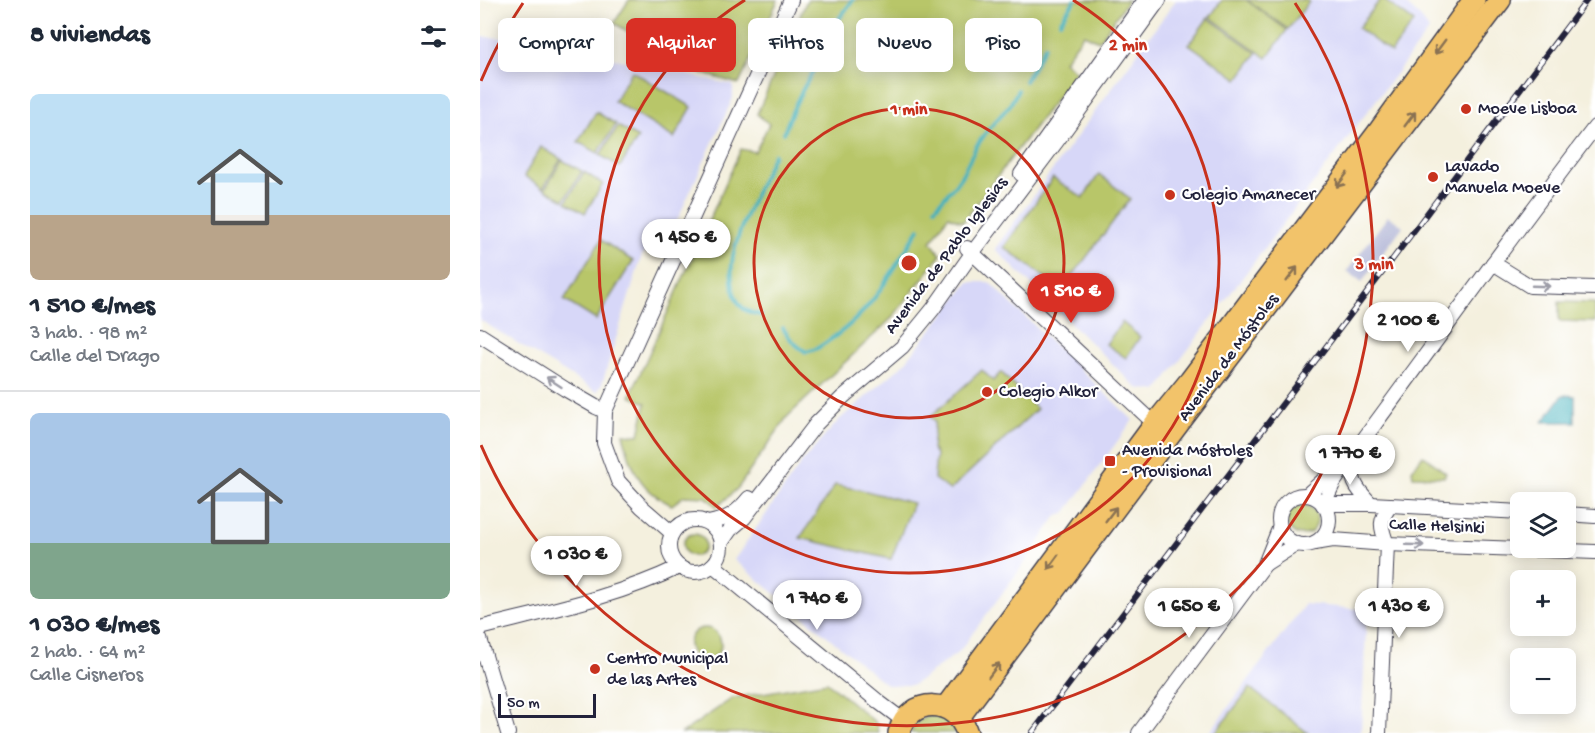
<!DOCTYPE html>
<html lang="es">
<head>
<meta charset="utf-8">
<style>
	:root { --surface:#fff; --page:#f6f6f7; --text:#1f2937; --muted:#747a83; --line:#e0e1e3; --accent:#d93025 }
	body { margin:0; font-family:"Gochi Hand",sans-serif; background:var(--page); color:var(--text); height:100vh; display:flex; flex-direction:column; font-size:22px; white-space:nowrap }
	* { box-sizing:border-box; margin:0 }
	p { font-size:20px; color:var(--muted) }
	.icon { flex:none; width:33px; height:33px; fill:none; stroke:currentColor; stroke-width:2; stroke-linecap:round; stroke-linejoin:round }
	.map { position:relative; flex:1; overflow:hidden }
	.side { display:flex; flex-direction:column; background:var(--surface); width:480px }
	.side>* { flex:none }
	.banner { position:absolute; left:18px; top:18px; width:570px; height:54px; display:flex; gap:12px }
	.tools { position:absolute; left:1030px; top:492px; display:grid; gap:12px }
	.tools a { display:grid; place-items:center; width:66px; height:66px; border-radius:9px; background:var(--surface); box-shadow:0 3px 15px #0003; font-size:30px }
	.scale { position:absolute; left:18px; bottom:15px; width:98px; box-sizing:border-box; padding-left:6px; border:3px solid #22223b; border-top:0; font-size:16px; line-height:21px; white-space:nowrap; color:#22223b; -webkit-text-stroke:4px #fff; paint-order:stroke }
	.price { position:absolute; translate:-50% -51px; padding:0 14px; border-radius:21px; background:#fff; color:#222; font-size:20px; line-height:39px; filter:drop-shadow(0 2px 3px #0008) }
	.price::after { content:''; position:absolute; left:50%; top:36px; width:18px; height:14px; margin-left:-9px; background:inherit; clip-path:polygon(0 0,100% 0,50% 100%) }
	.price.active { background:var(--accent); color:#fff }
	ul { padding:0; list-style:none }
	li { display:grid; align-content:center; gap:12px; height:318px; padding:0 30px }
	li+li { border-top:2px solid var(--line) }
	li span { display:grid; place-items:center; height:186px; border-radius:9px; color:#555 }
	li>.icon { margin-inline-start:auto }
	span .icon { width:108px; height:108px; fill:#fffc; stroke-width:1 }
	li b { font-size:26px }
	h2 { display:flex; justify-content:space-between; align-items:center; height:72px; padding:0 30px; font-size:26px }
	.chip { padding:0 21px; border-radius:9px; background:var(--surface); box-shadow:0 3px 15px #0003; font-size:21px; line-height:54px }
	.chip.active { background:var(--accent); color:#fff }
	main { display:flex; flex:1; min-height:0 }
	.map>svg:first-child { display:block }
	.built { fill:#d7d7f8 }
	.industrial { fill:#bfc2dd }
	.green { fill:#b8c669; stroke:#6d7452; stroke-width:1.5 }
	.water { fill:#41b0bb; stroke:#32697b; stroke-width:1.5 }
	.lines { fill:none; stroke-linecap:round; stroke-linejoin:round }
	.stream { stroke:#41b0bb; stroke-width:4 }
	.minor-casing { stroke:#424153; stroke-width:16 }
	.primary-casing { stroke:#424153; stroke-width:24 }
	.minor { stroke:#fff; stroke-width:14 }
	.primary { stroke:#f2c36a; stroke-width:21 }
	.rail-casing { stroke:#22223b; stroke-width:6 }
	.rail { stroke:#fff; stroke-width:4; stroke-dasharray:11; stroke-linecap:butt }
	.oneway { stroke:#8a7252 }
	.oneway2 { stroke:#9c9ca7 }
	.ring { fill:none; stroke:#c8321e; stroke-width:3 }
	.poi-dot { fill:#c8321e; stroke:#fff; stroke-width:2 }
	.labels { text-anchor:middle; dominant-baseline:central; stroke-width:4.5; stroke-linejoin:round; paint-order:stroke }
	.poi-label { font-size:18px; fill:#22223b; stroke:#fff; text-anchor:start }
	.street-label { font-size:18px; fill:#22223b; stroke:#fff }
	.centre { fill:#c8321e; stroke:#fff; stroke-width:3 }
	.ring-label { font-size:18px; text-anchor:middle; font-weight:bold; fill:#c8321e; stroke:#fff; stroke-width:4.5; stroke-linejoin:round; paint-order:stroke }
</style>
</head>
<body>
<main>
<section class="side">
<h2>8 viviendas<svg class="icon" aria-label="filters" viewBox="0 0 24 24"><path d="M4 7h16M4 17h16"/><circle cx="9" cy="7" r="2"/><circle cx="15" cy="17" r="2"/></svg></h2>
<ul>
<li><span style="background:linear-gradient(#bfe0f5 65%,#b9a48a 0)"><svg class="icon" aria-label="home" viewBox="0 0 24 24"><path d="M3 11l9-7 9 7M6 9v11h12V9"/></svg></span><div><b>1 510 €/mes</b><p>3 hab. · 98 m²</p><p>Calle del Drago</p></div></li>
<li><span style="background:linear-gradient(#a9c7e8 70%,#7fa58c 0)"><svg class="icon" aria-label="home" viewBox="0 0 24 24"><path d="M3 11l9-7 9 7M6 9v11h12V9"/></svg></span><div><b>1 030 €/mes</b><p>2 hab. · 64 m²</p><p>Calle Cisneros</p></div></li>
</ul>
</section>
<div class="map">
<svg width="1115" height="733" viewBox="0 0 1115 733">
	<rect width="100%" height="100%" fill="#fff"/>
	<filter id="ink" filterUnits="userSpaceOnUse"><feTurbulence type="fractalNoise" baseFrequency=".0167" numOctaves="2"/><feDisplacementMap in="SourceGraphic" scale="12" xChannelSelector="R" yChannelSelector="G"/><feConvolveMatrix kernelMatrix="1 2 1 2 8 2 1 2 1" color-interpolation-filters="sRGB"/></filter>
	<filter id="wash" filterUnits="userSpaceOnUse"><feTurbulence type="fractalNoise" baseFrequency=".008" numOctaves="4" result="noise"/><feDisplacementMap in="SourceGraphic" scale="24" xChannelSelector="R" yChannelSelector="G"/><feGaussianBlur stdDeviation="1.35" result="paint"/><feColorMatrix in="noise" values="0 0 0 0 0 0 0 0 0 0 0 0 0 0 0 0 0 1.4 0 .05"/><feComposite in="paint" operator="in"/></filter>
	<g filter="url(#wash)">
		<rect width="100%" height="100%" fill="#f4f0de"/>
		<g class="built">
			<polygon points="696,0 921,0 941,18 949,30 677,391 657,388 515,249"/>
			<polygon points="0,37 63,39 145,61 253,85 253,98 194,227 162,255 122,384 117,392 0,320"/>
			<polygon points="489,282 509,282 653,420 586,512 576,517 551,554 479,652 433,685 407,685 254,560 323,461 360,419 423,365"/>
			<polygon points="825,604 887,610 881,733 729,733"/>
		</g>
		<polygon class="industrial" points="908,216 923,226 882,282 867,271"/>
		<g class="green">
			<polygon points="149,0 298,0 259,84 210,70 134,23"/>
			<path d="M327 0H648L619 41 604 34 584 61 596 72 483 222 468 216 451 242 461 255 412 318 307 417 258 488 237 507 226 497 204 496 192 505C159 490 151 468 143 434L159 435 166 403 150 396 261 149 275 152 289 124 277 114Z"/>
			<polygon points="742,0 766,0 807,30 787,58 730,17"/>
			<polygon points="767,0 826,0 829,2 808,29"/>
			<polygon points="900,0 904,0 934,22 911,53 878,28"/>
			<polygon points="728,18 777,53 758,79 709,44"/>
			<polygon points="152,71 212,107 194,138 134,101"/>
			<polygon points="116,112 136,124 118,153 98,142"/>
			<polygon points="138,126 158,138 140,167 120,155"/>
			<polygon points="61,147 81,159 63,188 44,176"/>
			<polygon points="82,160 102,171 84,200 65,189"/>
			<polygon points="104,172 123,184 105,213 86,202"/>
			<polygon points="619,174 650,199 582,290 524,247 573,178 603,198"/>
			<polygon points="121,240 153,261 116,320 84,300"/>
			<polygon points="1079,302 1115,303 1115,322 1079,321"/>
			<polygon points="642,322 660,337 646,358 626,344"/>
			<polygon points="502,370 513,381 521,372 557,409 470,490 454,479 456,454 452,449 455,421 450,417"/>
			<polygon points="943,455 966,473 964,477 933,476 932,470"/>
			<polygon points="355,485 382,490 433,503 411,559 320,538"/>
			<circle cx="822" cy="520" r="15"/>
			<circle cx="214" cy="545" r="11"/>
			<circle cx="225" cy="644" r="16"/>
			<polygon points="347,682 396,723 398,733 202,733 253,698"/>
			<polygon points="770,688 828,733 735,733"/>
			<path d="M449 716C462 716 471 721 475 733H431C434 723 440 719 449 716Z"/>
		</g>
		<polygon class="water" points="1083,395 1095,396 1095,422 1063,422"/>
		<g class="lines">
			<g class="stream">
				<polyline points="580,22 595,0"/>
				<polyline points="346,50 358,20 373,0"/>
				<polyline points="545,81 565,46"/>
				<path d="M304 133C314 104 324 86 340 60"/>
				<polyline points="455,208 475,185 482,175 496,147 507,131 530,105 538,90"/>
				<path d="M281 315C276 314 269 313 264 309 249 297 250 265 255 248 263 217 281 183 294 154"/>
				<path d="M303 328C309 339 315 345 326 352 337 350 344 344 354 337 394 310 413 269 439 229"/>
			</g>
		</g>
	</g>
	<g filter="url(#ink)">
		<g class="lines">
			<defs>
				<g id="minor">
					<polyline points="541,174 665,0"/>
					<polyline points="487,248 675,424"/>
					<polyline points="1013,263 1050,286 1115,288"/>
					<polyline points="0,335 85,389 116,407 125,411"/>
					<path d="M872 456C871 481 874 486 891 504"/>
					<polyline points="828,494 859,466"/>
					<circle cx="824" cy="520" r="25"/>
					<path d="M843 505 854 482 872 455C953 346 1032 235 1115 127"/>
					<polyline points="845,507 854,504 891,504 1041,512"/>
					<polyline points="1086,514 1115,516"/>
					<circle cx="215" cy="546" r="26"/>
					<path d="M228 523C248 519 256 514 269 498"/>
					<polyline points="192,533 162,507 138,481 124,443 125,411 311,0"/>
					<polyline points="241,543 250,530 264,518 336,424 363,397 422,347 453,309 493,252 577,141 679,0"/>
					<polyline points="835,543 853,540 907,544 1115,552"/>
					<polyline points="785,564 815,545"/>
					<polyline points="233,565 400,703 424,721"/>
					<path d="M0 628C67 611 137 597 199 567"/>
					<polyline points="0,639 28,733"/>
					<polyline points="659,733 785,564 799,529"/>
					<path d="M899 733 907 544C900 526 899 520 911 505"/>
				</g>
				<g id="primary">
					<polyline points="466,707 675,424 710,381 897,134 994,0"/>
					<polyline points="479,717 695,428 1020,0"/>
					<path d="M419 733C429 696 476 697 487 733"/>
				</g>
			</defs>
			<use href="#minor" class="minor-casing"/>
			<use href="#primary" class="primary-casing"/>
			<use href="#minor" class="minor"/>
			<use href="#primary" class="primary"/>
			<defs>
				<polyline id="rail" points="552,733 912,260 1107,0"/>
			</defs>
			<use href="#rail" class="rail-casing"/>
			<use href="#rail" class="rail"/>
		</g>
		<defs><path id="oneway-shaft" d="M-6 0H5M1.5-3L5.5 0L1.5 3" fill="none" stroke-width="1.6" stroke-linecap="round" stroke-linejoin="round" transform="scale(1.5)"/></defs>
		<g class="oneway">
			<use href="#oneway-shaft" transform="translate(960 47) rotate(126)"/>
			<use href="#oneway-shaft" transform="translate(930 119) rotate(-53)"/>
			<use href="#oneway-shaft" transform="translate(862 180) rotate(127)"/>
			<use href="#oneway-shaft" transform="translate(812 274) rotate(-53)"/>
			<use href="#oneway-shaft" transform="translate(631 514) rotate(-53)"/>
			<use href="#oneway-shaft" transform="translate(573 562) rotate(126)"/>
			<use href="#oneway-shaft" transform="translate(514 670) rotate(-53)"/>
		</g>
		<g class="oneway2">
			<use href="#oneway-shaft" transform="translate(1061 286) rotate(2)"/>
			<use href="#oneway-shaft" transform="translate(74 382) rotate(-147)"/>
			<use href="#oneway-shaft" transform="translate(935 545) rotate(2)"/>
		</g>
	</g>
	<g class="ring">
		<circle cx="429" cy="263" r="155"/>
		<path d="M593 0A310 310 0 1 1 265 0"/>
		<path d="M1 81A465 465 0 0 1 43 3M815 3A465 465 0 1 1 1 445"/>
	</g>
	<g class="poi-dot">
		<circle cx="986" cy="109" r="6"/>
		<circle cx="953" cy="177" r="6"/>
		<circle cx="690" cy="195" r="6"/>
		<circle cx="507" cy="392" r="6"/>
		<rect x="624" y="455" width="12" height="12" rx="3"/>
		<circle cx="115" cy="669" r="6"/>
	</g>
	<g class="labels">
		<g class="poi-label">
			<text x="998" y="109">Moeve Lisboa</text>
			<text x="965" y="167">Lavado<tspan x="965" dy="21">Manuela Moeve</tspan></text>
			<text x="702" y="195">Colegio Amanecer</text>
			<text x="519" y="392">Colegio Alkor</text>
			<text x="642" y="451">Avenida Móstoles<tspan x="642" dy="21">- Provisional</tspan></text>
			<text x="127" y="659">Centro Municipal<tspan x="127" dy="21">de las Artes</tspan></text>
		</g>
		<g class="street-label">
			<text transform="translate(467 256) rotate(-53)">Avenida de Pablo Iglesias</text>
			<text transform="translate(749 358) rotate(-53)">Avenida de Móstoles</text>
			<text transform="translate(957 527) rotate(2)">Calle Helsinki</text>
		</g>
	</g>
	<circle cx="429" cy="263" r="9" class="centre"/>
	<g class="ring-label">
		<text x="648" y="50">2 min</text>
		<text x="429" y="114">1 min</text>
		<text x="894" y="269">3 min</text>
	</g>
</svg>
<div class="tools">
<a><svg class="icon" aria-label="layers" viewBox="0 0 24 24"><path d="M12 4l9 5-9 5-9-5zM3 14l9 5 9-5"/></svg></a>
<a>+</a>
<a>−</a>
</div>
<div class="scale">50 m</div>
<b class="price" style="left:206px;top:270px">1 450 €</b>
<b class="price active" style="left:591px;top:324px">1 510 €</b>
<b class="price" style="left:928px;top:353px">2 100 €</b>
<b class="price" style="left:870px;top:486px">1 770 €</b>
<b class="price" style="left:96px;top:587px">1 030 €</b>
<b class="price" style="left:337px;top:631px">1 740 €</b>
<b class="price" style="left:709px;top:639px">1 650 €</b>
<b class="price" style="left:919px;top:639px">1 430 €</b>
<div class="banner">
<a class="chip">Comprar</a>
<a class="chip active">Alquilar</a>
<a class="chip">Filtros</a>
<a class="chip">Nuevo</a>
<a class="chip">Piso</a>
</div>
</div>
</main>
</body>
</html>
